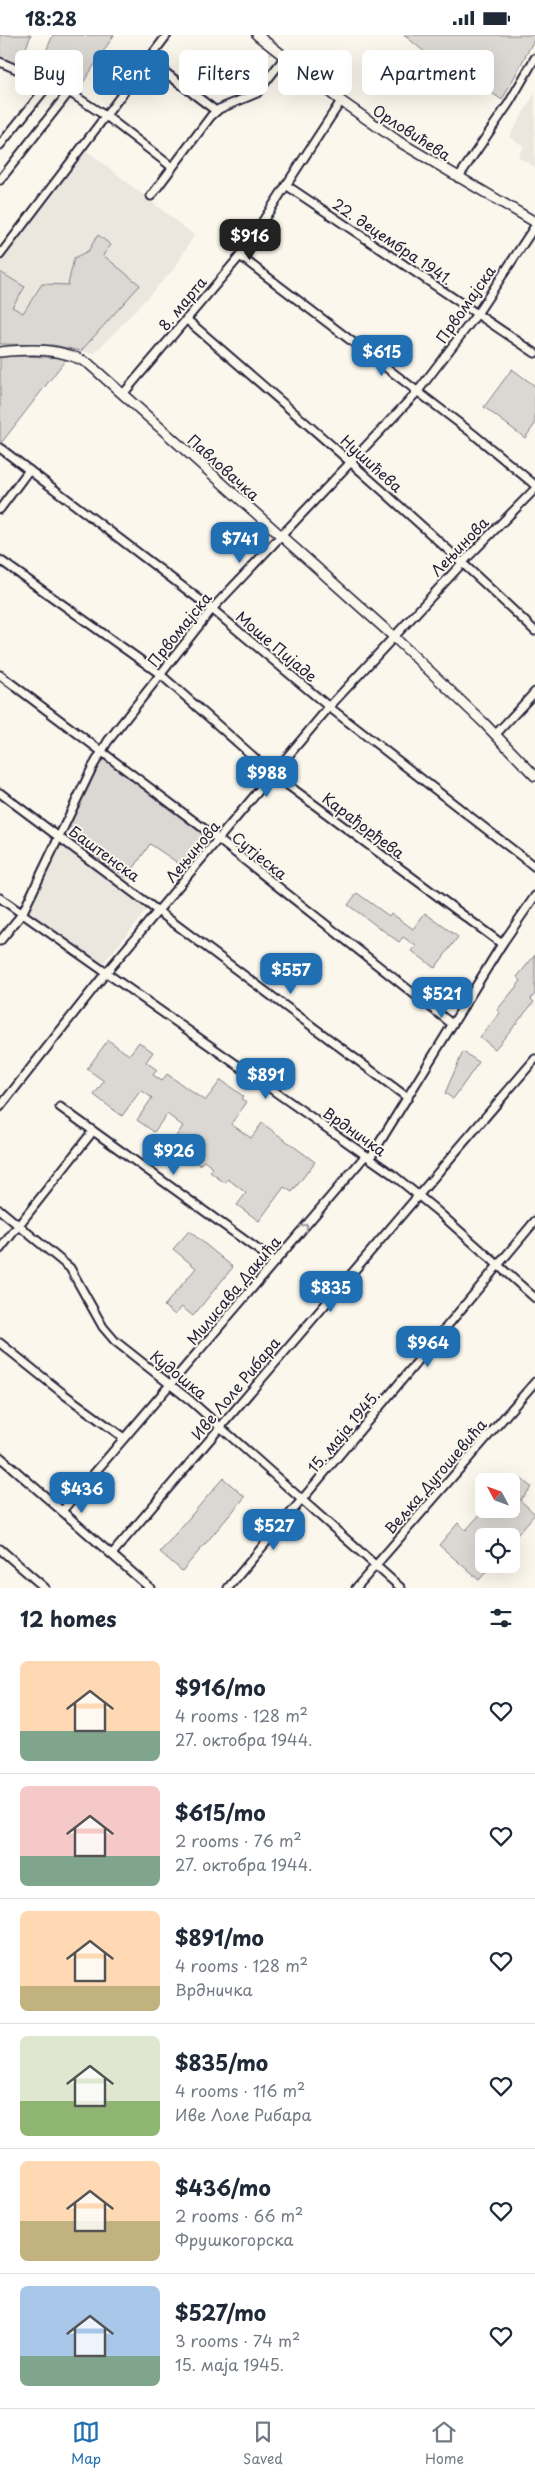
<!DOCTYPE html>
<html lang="en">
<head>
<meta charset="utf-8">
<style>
	:root { --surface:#fff; --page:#f2f2f3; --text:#1f2937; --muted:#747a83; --line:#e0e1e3; --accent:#1f6fb2 }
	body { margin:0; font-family:"Playpen Sans",sans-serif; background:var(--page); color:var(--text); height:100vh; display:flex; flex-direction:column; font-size:19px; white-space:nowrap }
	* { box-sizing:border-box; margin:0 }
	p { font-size:16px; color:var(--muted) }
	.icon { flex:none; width:28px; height:28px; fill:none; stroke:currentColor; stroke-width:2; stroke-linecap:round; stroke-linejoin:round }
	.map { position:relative; height:1553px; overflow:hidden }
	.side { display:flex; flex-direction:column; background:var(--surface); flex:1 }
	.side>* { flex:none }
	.hud { position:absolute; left:15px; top:15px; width:505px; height:45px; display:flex; gap:10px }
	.needle { width:32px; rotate:311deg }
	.tools { position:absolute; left:475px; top:1438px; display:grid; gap:10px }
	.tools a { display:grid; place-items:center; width:45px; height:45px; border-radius:8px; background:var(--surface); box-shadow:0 5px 20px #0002; font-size:25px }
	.price { position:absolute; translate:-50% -42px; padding:0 11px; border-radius:10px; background:var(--accent); color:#fff; font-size:16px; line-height:32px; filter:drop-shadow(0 1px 2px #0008) }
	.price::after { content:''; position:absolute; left:50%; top:30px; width:15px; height:11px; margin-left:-8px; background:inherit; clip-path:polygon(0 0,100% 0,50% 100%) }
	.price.selected { background:#222; color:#fff }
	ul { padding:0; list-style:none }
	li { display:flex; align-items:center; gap:15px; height:125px; padding:0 20px }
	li+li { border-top:1px solid var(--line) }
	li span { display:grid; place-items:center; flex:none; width:140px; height:100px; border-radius:8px; color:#555 }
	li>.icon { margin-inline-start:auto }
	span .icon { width:60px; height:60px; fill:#fffc; stroke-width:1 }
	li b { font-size:21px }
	h2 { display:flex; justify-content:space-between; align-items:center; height:60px; padding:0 20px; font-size:21px }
	.tag { padding:0 18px; border-radius:8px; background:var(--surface); box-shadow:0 5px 20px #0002; font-size:18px; line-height:45px }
	.tag.selected { background:var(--accent); color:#fff }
	.status { display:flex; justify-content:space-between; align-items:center; height:35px; padding:0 25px; background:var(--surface); direction:ltr }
	.status svg { height:14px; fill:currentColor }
	.tabs { display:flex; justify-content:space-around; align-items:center; height:70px; border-top:1px solid var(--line); background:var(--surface); font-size:14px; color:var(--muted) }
	.tabs a { display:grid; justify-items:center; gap:2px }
	.tabs .selected { color:var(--accent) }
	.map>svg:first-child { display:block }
	.built { fill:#ebe7df }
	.green { fill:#dbd8d3; stroke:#7e7d87 }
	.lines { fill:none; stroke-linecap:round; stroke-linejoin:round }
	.minor-casing { stroke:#22223b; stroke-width:11 }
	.tertiary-casing { stroke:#22223b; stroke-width:12 }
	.minor { stroke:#fbf7ec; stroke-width:7 }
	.tertiary { stroke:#fbf7ec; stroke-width:9 }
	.oneway { stroke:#99979c }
	.labels { text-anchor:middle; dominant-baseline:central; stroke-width:4; stroke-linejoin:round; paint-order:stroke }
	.street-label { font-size:15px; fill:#22223b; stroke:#fbf7ec }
</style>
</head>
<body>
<div class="status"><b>18:28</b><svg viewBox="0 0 49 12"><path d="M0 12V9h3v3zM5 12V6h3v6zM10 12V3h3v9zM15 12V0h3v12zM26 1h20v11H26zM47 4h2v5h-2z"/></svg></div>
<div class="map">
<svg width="535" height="1553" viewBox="0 0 535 1553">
	<rect width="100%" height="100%" fill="#fbf7ec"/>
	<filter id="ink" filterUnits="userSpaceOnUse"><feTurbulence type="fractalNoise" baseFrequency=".02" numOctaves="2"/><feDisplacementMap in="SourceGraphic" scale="10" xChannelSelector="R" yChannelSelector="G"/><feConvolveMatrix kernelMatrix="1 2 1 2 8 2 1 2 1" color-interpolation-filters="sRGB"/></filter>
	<g filter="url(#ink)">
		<g class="built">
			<polygon points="535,58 535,132 518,122 524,111 509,102"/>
			<polygon points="86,115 194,200 175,233 94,319 53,310 0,309 0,224"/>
			<polygon points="61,804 149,872 102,930 27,875"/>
		</g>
		<g class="green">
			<polygon points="0,0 31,0 19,30 0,23"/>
			<polygon points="53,0 114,0 77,57 36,39"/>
			<polygon points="404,0 535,0 535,3 502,65 486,54 483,57 444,33"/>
			<polygon points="98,200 111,210 103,220 140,250 81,316 53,310 0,309 0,237 25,252 12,272 23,278 42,249 68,250 74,223 88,216"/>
			<polygon points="0,320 67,323 2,407 0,406"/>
			<polygon points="512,334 535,351 535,389 525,403 484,372"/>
			<polygon points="101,721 210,801 184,832 150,809 127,843 72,806 78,798 67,790"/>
			<polygon points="357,858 389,881 391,878 413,894 425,878 458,902 435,933 412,916 416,911 403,902 399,907 348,870"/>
			<polygon points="535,920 535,959 531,964 534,967 495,1014 480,1002 500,978 497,975 521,946 517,942"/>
			<polygon points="108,1005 129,1020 139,1007 153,1017 146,1027 157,1035 153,1040 162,1046 167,1039 205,1066 221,1045 243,1061 241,1064 247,1067 231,1089 251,1103 262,1088 315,1127 292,1157 284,1152 259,1186 237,1170 246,1158 228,1144 225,1148 210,1137 213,1133 204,1126 200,1130 171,1109 183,1091 167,1079 154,1097 137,1085 152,1063 141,1055 122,1081 94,1060 104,1046 87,1034"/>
			<polygon points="463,1017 479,1027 453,1064 445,1058"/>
			<polygon points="189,1196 233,1232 193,1281 182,1272 175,1280 164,1271 196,1233 173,1214"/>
			<polygon points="519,1442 531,1452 520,1465 535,1479 511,1507 511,1501 484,1501 484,1529 493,1529 479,1545 439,1510 458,1488 466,1495 485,1474 511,1474 511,1446 508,1446 510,1445 514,1448"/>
			<polygon points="223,1443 245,1462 182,1536 160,1517"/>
		</g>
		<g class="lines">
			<defs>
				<g id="minor">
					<polyline points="149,25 216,76"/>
					<polyline points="0,27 69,57 110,84 172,132"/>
					<polyline points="0,110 50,48"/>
					<polyline points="458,143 509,68 535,23"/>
					<polyline points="0,145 69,57"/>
					<polyline points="286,150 535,318"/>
					<polyline points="151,161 211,81 219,74 257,58 285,22"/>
					<polyline points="0,220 167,0"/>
					<polyline points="240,221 472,398 535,450"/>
					<path d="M186 284C304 386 422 488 535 596"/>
					<polyline points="123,359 240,221 341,66"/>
					<polyline points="0,413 212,574 329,672 535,832"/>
					<polyline points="0,474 29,435"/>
					<polyline points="0,525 160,639 273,739 502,909"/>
					<polyline points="0,640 219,805 452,989"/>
					<polyline points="496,699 535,657"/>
					<polyline points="0,758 408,1063"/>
					<polyline points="0,863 392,1139 436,1175 535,1263"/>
					<polyline points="0,906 22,879 92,733 108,706 212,574 418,356 477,279 535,191"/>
					<polyline points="0,1072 105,939 329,672 467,523 535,454"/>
					<polyline points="60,1072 275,1227"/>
					<polyline points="370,1123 502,909 535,861"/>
					<polyline points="0,1175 70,1233 103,1292 115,1306 191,1366 401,1553"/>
					<polyline points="0,1214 93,1096"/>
					<polyline points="0,1308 65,1360 124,1403"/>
					<polyline points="0,1422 150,1553"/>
					<polyline points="62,1476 366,1120"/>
					<polyline points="0,1514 45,1553"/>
					<polyline points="112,1519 535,1024"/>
					<polyline points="228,1553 535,1186"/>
					<polyline points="356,1553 535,1347"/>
				</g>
				<g id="tertiary">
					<polyline points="257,0 341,66 398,106 535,187"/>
					<path d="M0 317C29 314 62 312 89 329L393 601 484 688 535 741"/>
				</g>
			</defs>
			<use href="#minor" class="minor-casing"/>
			<use href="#tertiary" class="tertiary-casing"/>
			<use href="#minor" class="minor"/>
			<use href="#tertiary" class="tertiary"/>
		</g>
		<defs><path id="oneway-chevron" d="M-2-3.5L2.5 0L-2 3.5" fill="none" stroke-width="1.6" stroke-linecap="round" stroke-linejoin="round" transform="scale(1.25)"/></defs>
		<use class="oneway" href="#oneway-chevron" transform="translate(305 1192) rotate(-49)"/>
	</g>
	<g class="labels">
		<g class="street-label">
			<text transform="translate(412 97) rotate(33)">Орловићева</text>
			<text transform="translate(393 206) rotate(34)">22. децембра 1941.</text>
			<text transform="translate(182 268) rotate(-50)">8. марта</text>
			<text transform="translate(465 269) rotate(-55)">Првомајска</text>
			<text transform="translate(372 428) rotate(42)">Нушићева</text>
			<text transform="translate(224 432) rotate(42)">Павловачка</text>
			<text transform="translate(459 511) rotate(-46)">Лењинова</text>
			<text transform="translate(179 594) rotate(-51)">Првомајска</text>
			<text transform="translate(277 611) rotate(40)">Моше Пијаде</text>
			<text transform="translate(364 790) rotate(37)">Карађорђева</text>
			<text transform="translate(192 816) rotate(-50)">Лењинова</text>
			<text transform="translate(105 818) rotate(36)">Баштенска</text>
			<text transform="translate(260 820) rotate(39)">Сутјеска</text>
			<text transform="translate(355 1096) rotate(35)">Врдничка</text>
			<text transform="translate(233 1255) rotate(-50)">Милисава Дакића</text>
			<text transform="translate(179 1339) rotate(39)">Кудошка</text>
			<text transform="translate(235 1353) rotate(-50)">Иве Лоле Рибара</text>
			<text transform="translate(343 1396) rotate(-50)">15. маја 1945.</text>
			<text transform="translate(435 1441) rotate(-49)">Вељка Дугошевића</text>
		</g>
	</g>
</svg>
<div class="tools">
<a><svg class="needle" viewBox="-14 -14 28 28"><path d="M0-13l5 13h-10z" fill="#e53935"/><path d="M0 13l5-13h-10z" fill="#747a83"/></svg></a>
<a><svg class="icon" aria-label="locate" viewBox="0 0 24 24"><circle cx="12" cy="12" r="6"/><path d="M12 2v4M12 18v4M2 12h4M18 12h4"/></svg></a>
</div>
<b class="price selected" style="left:250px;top:226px">$916</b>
<b class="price" style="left:382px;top:342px">$615</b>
<b class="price" style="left:240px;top:529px">$741</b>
<b class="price" style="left:267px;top:763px">$988</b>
<b class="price" style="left:291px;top:960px">$557</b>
<b class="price" style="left:442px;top:984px">$521</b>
<b class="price" style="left:266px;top:1065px">$891</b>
<b class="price" style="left:174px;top:1141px">$926</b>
<b class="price" style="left:331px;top:1278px">$835</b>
<b class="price" style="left:428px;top:1333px">$964</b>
<b class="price" style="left:82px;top:1479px">$436</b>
<b class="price" style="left:274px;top:1516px">$527</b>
<div class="hud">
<a class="tag">Buy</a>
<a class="tag selected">Rent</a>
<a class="tag">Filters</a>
<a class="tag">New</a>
<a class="tag">Apartment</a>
</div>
</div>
<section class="side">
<h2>12 homes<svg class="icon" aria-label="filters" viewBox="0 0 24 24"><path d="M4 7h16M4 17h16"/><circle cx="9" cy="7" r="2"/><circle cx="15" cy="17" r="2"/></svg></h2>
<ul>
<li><span style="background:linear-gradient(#ffd9b3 70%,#7fa58c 0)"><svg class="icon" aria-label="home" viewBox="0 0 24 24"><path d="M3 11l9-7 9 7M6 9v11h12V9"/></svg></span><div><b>$916/mo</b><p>4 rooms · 128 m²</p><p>27. октобра 1944.</p></div><svg class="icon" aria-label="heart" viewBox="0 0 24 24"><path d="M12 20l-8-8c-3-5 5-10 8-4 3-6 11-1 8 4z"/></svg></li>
<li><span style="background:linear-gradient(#f6c9c9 70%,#7fa58c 0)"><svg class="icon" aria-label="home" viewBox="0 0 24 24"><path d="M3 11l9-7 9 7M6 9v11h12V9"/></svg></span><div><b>$615/mo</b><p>2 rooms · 76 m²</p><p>27. октобра 1944.</p></div><svg class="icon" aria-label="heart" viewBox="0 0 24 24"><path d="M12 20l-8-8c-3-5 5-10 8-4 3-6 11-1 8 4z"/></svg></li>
<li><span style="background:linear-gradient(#ffd9b3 75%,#c2b280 0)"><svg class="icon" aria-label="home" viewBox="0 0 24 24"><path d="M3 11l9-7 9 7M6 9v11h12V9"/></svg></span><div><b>$891/mo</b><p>4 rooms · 128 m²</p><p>Врдничка</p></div><svg class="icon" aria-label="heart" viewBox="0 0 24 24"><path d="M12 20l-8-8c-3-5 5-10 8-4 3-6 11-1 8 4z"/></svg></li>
<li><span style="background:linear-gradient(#dfe7d0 65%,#8fb573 0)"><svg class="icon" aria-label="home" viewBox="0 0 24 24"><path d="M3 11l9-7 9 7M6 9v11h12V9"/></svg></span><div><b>$835/mo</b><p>4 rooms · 116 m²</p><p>Иве Лоле Рибара</p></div><svg class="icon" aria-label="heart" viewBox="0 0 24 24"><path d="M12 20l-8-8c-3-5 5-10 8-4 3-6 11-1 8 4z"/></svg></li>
<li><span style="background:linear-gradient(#ffd9b3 60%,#c2b280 0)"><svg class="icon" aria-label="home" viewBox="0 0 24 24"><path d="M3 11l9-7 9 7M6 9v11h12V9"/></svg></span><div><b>$436/mo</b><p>2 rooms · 66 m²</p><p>Фрушкогорска</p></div><svg class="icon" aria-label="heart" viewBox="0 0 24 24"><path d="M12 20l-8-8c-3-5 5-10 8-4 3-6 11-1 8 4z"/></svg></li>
<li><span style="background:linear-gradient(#a9c7e8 70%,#7fa58c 0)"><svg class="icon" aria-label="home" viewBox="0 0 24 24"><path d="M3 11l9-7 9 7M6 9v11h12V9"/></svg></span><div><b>$527/mo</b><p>3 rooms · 74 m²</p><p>15. маја 1945.</p></div><svg class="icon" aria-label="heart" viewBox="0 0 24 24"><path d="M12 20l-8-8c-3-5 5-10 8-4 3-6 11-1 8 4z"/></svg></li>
</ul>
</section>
<nav class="tabs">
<a class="selected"><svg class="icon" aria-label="map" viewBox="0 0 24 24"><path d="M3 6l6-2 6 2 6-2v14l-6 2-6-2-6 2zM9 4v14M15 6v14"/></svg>Map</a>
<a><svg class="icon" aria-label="saved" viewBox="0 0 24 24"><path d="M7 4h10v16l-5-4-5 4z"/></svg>Saved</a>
<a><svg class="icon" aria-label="home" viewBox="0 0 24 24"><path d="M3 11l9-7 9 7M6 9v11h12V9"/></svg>Home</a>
</nav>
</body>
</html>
